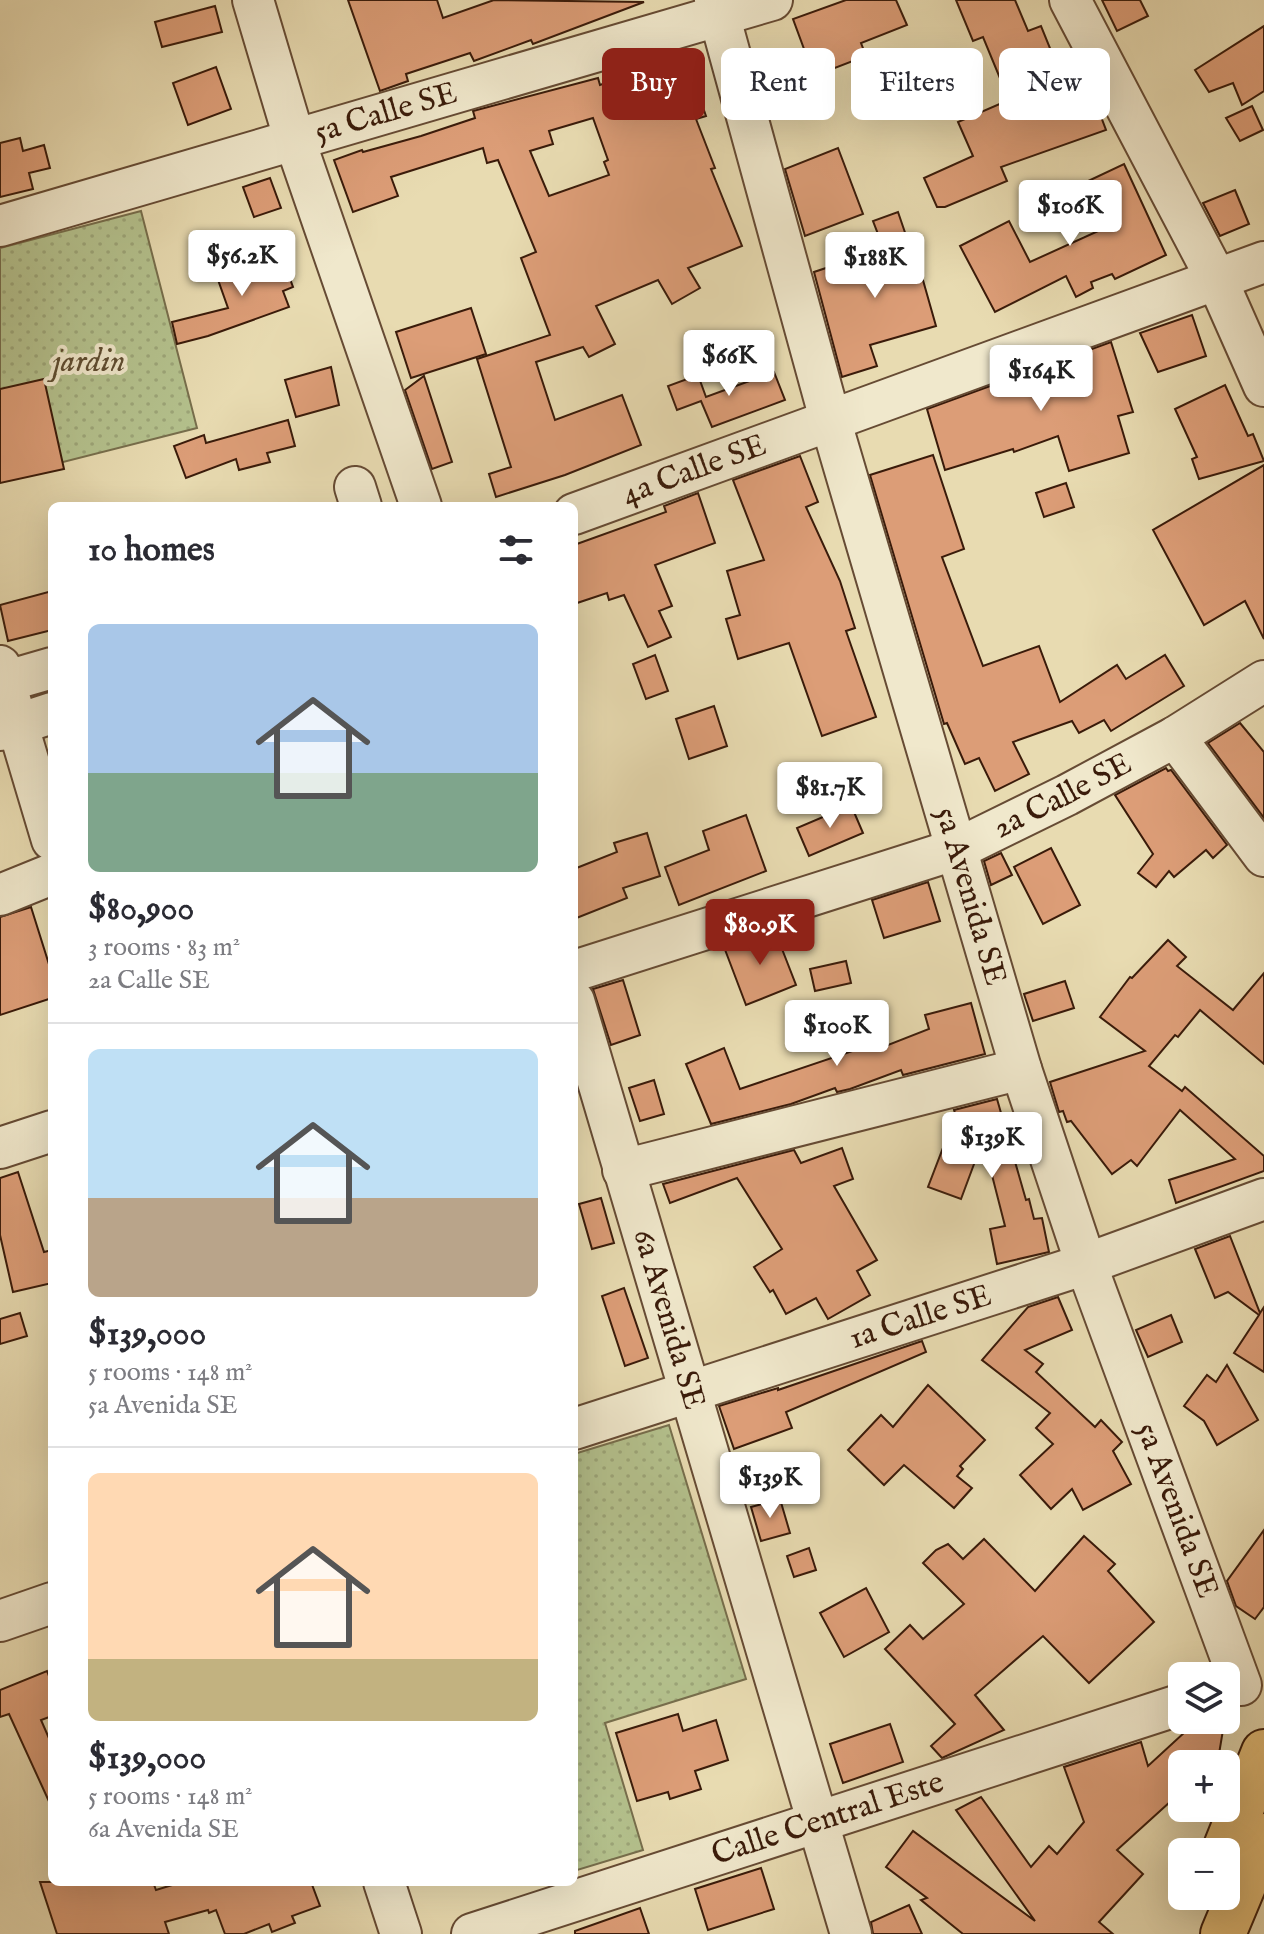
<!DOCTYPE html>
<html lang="en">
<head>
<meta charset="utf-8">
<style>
	:root { --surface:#fff; --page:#f7f7f7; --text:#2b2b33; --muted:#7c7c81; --line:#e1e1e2; --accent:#8f2418 }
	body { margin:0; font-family:"IM FELL English",serif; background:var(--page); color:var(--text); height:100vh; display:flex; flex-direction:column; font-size:30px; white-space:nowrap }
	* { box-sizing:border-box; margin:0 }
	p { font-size:26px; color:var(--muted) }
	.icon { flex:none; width:44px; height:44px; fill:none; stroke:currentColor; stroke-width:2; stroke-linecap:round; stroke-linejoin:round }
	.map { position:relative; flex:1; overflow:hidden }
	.drawer { position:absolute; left:48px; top:502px; width:530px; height:1384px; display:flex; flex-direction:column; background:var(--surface); border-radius:12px; box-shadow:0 8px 32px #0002 }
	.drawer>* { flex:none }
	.guide { position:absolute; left:602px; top:48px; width:542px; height:72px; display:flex; gap:16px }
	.buttons { position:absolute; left:1168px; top:1662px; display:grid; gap:16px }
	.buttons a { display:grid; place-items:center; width:72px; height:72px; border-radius:12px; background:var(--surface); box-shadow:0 8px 32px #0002; font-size:40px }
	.price { position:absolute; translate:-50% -68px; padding:0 18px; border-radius:8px; background:#fff; color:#222; font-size:26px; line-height:52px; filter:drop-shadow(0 2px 4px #0008) }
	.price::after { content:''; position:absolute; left:50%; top:48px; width:24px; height:18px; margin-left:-12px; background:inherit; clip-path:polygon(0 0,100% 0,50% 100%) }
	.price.current { background:var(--accent); color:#fff }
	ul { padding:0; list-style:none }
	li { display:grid; align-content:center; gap:16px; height:424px; padding:0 40px }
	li+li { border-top:2px solid var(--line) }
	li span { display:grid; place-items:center; height:248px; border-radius:12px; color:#555 }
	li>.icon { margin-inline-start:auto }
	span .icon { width:144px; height:144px; fill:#fffc; stroke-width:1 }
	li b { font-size:34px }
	h2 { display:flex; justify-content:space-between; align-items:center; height:96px; padding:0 40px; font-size:34px }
	.pill { padding:0 28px; border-radius:12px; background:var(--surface); box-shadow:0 8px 32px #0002; font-size:28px; line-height:72px }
	.pill.current { background:var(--accent); color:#fff }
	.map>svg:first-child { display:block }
	.grass { fill:url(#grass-dots); stroke:#776e4c; stroke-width:2 }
	.building { fill:#dc9d77; stroke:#3a1b0a; stroke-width:2; fill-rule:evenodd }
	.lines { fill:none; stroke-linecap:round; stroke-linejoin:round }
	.minor-casing { stroke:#664b34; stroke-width:44 }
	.major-casing { stroke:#3a1b0a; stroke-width:48 }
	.minor { stroke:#f0e8cc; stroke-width:40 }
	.major { stroke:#e4be78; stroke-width:44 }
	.labels { text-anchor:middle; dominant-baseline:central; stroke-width:8; stroke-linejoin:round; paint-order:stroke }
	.street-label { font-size:32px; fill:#3a1b0a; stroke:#f0e8cc }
	.park-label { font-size:32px; font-style:italic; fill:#5f4d31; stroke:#f0e8cc }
</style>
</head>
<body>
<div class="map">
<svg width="1264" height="1934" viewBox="0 0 1264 1934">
	<defs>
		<pattern id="grass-dots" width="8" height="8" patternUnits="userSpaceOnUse" patternTransform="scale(2)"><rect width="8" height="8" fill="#b4c18d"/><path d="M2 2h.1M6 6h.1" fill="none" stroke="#9ca578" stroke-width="1.8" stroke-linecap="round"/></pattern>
	</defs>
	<rect width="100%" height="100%" fill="#e8dbb1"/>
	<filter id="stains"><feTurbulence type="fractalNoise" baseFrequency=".0025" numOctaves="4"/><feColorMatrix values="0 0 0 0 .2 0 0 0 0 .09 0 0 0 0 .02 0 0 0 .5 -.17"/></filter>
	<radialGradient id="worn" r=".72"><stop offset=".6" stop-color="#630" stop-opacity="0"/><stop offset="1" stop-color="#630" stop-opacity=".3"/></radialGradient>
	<g class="grass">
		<polygon points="141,211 197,428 0,478 0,248"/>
		<polygon points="669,1425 746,1679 605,1723 643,1850 574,1871 574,1454"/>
	</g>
	<g class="building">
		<polygon points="348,0 437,0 443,18 494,0 644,2 533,44 531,40 474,61 470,53 406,74 408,81 380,91"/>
		<polygon points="846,0 896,0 907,25 861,43 866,56 814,76 793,19"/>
		<polygon points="956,0 1015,0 1028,31 1041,26 1071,100 1092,93 1106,130 1001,167 1007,181 945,207 937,207 924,178 973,156 958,122 1009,100 983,37 973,41"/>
		<polygon points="1102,0 1140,0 1148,16 1117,31"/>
		<polygon points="215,6 222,32 162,47 155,22"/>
		<polygon points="1264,26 1264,91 1242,105 1233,83 1209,92 1195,70"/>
		<path d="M685 55 706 116 696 119 715 168 711 169 742 246 688 268 700 288 672 304 658 280 596 306 615 344 589 357 583 347 536 362 555 420 622 395 641 445 565 475 496 497 489 474 511 467 477 359 550 335 521 258 536 252 498 160 487 163 483 148 391 177 398 196 353 212 334 160 362 150 363 152 421 136 475 118 473 111 598 78 600 85ZM593 118 608 160 604 162 609 175 549 196 530 151 553 144 549 131Z"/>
		<polygon points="216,67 231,109 188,125 173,83"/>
		<polygon points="1252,106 1263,130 1240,141 1226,118"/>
		<polygon points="20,138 23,151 44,145 50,168 29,173 33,189 0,197 0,143"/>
		<polygon points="838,148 863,214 805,236 785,169"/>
		<polygon points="1124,164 1166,255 1115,279 1112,274 1091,282 1093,288 1076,297 1066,276 995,312 960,246 1009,221 1030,262 1107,227 1086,182"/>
		<polygon points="270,178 281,208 254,217 243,187"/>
		<polygon points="1235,190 1249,224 1220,236 1203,203"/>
		<polygon points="898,212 912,253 915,252 936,326 870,345 877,366 842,377 814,272 844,262 847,271 888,260 873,221"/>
		<polygon points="280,252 293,287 283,291 289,307 208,336 177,344 172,322 228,308 216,274"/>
		<polygon points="471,308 486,354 411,378 396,332"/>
		<polygon points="1192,315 1206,356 1158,372 1140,333"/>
		<polygon points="1111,342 1133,412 1118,416 1129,453 1069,471 1058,436 1014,452 1013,449 945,470 927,409"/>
		<polygon points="331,367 339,405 296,417 285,380"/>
		<polygon points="774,372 785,400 712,427 701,401 677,410 668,386 698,375 706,397"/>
		<polygon points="424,376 452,462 432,469 405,390"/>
		<polygon points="44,379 64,469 0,483 0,389"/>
		<polygon points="1225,385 1248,436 1253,434 1264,461 1199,479 1192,459 1197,457 1175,409"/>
		<polygon points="288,420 295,446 267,453 270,462 239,470 236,459 186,478 174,446 204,435 206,443"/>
		<polygon points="933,455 964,549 942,557 983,666 1039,646 1060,702 1117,665 1126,679 1165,655 1184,686 1111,731 1104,720 1079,733 1072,721 1013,742 1029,774 995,791 979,758 965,764 947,723 944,724 870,475"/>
		<polygon points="800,456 818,502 806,507 840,581 855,628 846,631 876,717 822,736 789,643 738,659 726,619 740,615 727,571 764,560 733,480"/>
		<polygon points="1264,465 1264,639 1245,601 1204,625 1153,530"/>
		<polygon points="1066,483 1074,507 1044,517 1036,493"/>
		<polygon points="698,493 715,543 655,565 672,606 659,611 671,637 648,647 624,595 609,600 607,593 574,604 574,545 666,512 664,506"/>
		<polygon points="52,591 52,630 8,641 0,605"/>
		<polygon points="655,655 668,691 646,699 633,664"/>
		<polygon points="714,706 727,746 689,759 676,719"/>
		<polygon points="1240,723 1264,752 1264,818 1208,743"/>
		<polygon points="1166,768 1168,771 1171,770 1227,845 1213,858 1206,850 1174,877 1169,871 1156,887 1138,873 1153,854 1115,795"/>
		<polygon points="851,805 863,833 809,856 797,828"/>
		<polygon points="746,815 766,871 679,905 665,867 709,850 703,831"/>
		<polygon points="647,833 660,876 623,888 627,898 574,919 574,869 617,852 614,843"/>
		<polygon points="1051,848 1080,905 1043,924 1014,867"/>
		<polygon points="1001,853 1012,875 991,885 984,861"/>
		<polygon points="928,882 940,921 884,938 872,900"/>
		<polygon points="31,907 52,974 52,998 0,1015 0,917"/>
		<polygon points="775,931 796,985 746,1005 724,947"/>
		<polygon points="1168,940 1186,957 1177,966 1233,1010 1264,973 1264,1064 1200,1010 1178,1037 1175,1035 1149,1066 1182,1091 1185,1087 1264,1156 1264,1171 1176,1203 1169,1180 1235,1159 1180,1110 1137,1166 1131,1160 1112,1174 1071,1121 1067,1122 1063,1111 1059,1112 1050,1082 1145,1051 1100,1017 1130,977 1132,978"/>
		<polygon points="846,961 851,983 815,991 810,969"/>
		<polygon points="623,980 640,1035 611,1045 593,989"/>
		<polygon points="1065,981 1074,1008 1033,1021 1024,994"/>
		<polygon points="971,1003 985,1054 903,1075 901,1070 850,1089 837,1092 835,1088 791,1104 711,1124 686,1064 724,1048 740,1089 876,1043 878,1049 929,1029 925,1015"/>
		<polygon points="654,1080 664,1114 640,1121 629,1088"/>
		<polygon points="997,1099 1026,1200 1029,1199 1034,1219 1042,1218 1049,1252 997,1264 990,1229 1005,1226 983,1140 961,1199 928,1187 946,1140 966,1147 954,1110"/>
		<polygon points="842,1148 853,1179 834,1186 877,1260 857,1271 870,1295 828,1319 816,1298 786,1314 773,1290 770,1292 754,1267 782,1249 737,1178 670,1203 663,1184 794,1150 801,1163"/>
		<polygon points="18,1172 44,1252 52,1250 52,1283 13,1292 0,1235 0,1178"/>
		<polygon points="601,1198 614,1243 592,1249 579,1204"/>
		<polygon points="1230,1236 1260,1313 1264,1307 1264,1372 1234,1353 1259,1315 1228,1292 1215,1298 1195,1249"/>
		<polygon points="624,1288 648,1358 625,1366 602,1296"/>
		<polygon points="1058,1297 1072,1330 1025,1350 1043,1364 1036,1372 1095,1427 1101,1420 1122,1442 1113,1451 1131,1484 1083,1510 1072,1489 1051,1509 1020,1475 1053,1444 1036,1428 1050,1413 982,1360 1028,1307"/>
		<polygon points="20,1313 27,1336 0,1344 0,1319"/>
		<polygon points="1171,1315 1182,1342 1148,1357 1136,1330"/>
		<polygon points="922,1341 926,1352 786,1412 792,1428 734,1449 719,1406 778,1388 778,1390"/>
		<polygon points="1227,1365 1258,1420 1217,1445 1204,1421 1184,1406 1207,1375 1216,1382"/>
		<polygon points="928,1385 985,1440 960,1466 963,1469 957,1476 972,1488 954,1508 904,1465 884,1485 848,1450 881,1415 893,1427"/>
		<polygon points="780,1499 790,1533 761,1541 751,1507"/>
		<polygon points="1264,1530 1264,1607 1255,1619 1236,1606 1227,1581"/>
		<polygon points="1084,1536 1115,1564 1108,1571 1154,1622 1089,1683 1043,1636 975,1695 1004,1730 942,1758 931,1746 955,1724 885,1649 910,1625 923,1639 964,1604 923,1563 936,1550 948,1544 963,1559 984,1539 1035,1591"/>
		<polygon points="809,1548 816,1570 794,1577 787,1556"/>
		<polygon points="866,1588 889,1632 844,1657 820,1613"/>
		<polygon points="47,1671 52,1684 52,1716 41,1720 52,1745 52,1808 9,1714 0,1717 0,1690"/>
		<polygon points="678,1714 683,1731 716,1720 728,1760 695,1771 701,1789 670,1799 668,1792 637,1801 616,1733"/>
		<polygon points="1198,1720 1214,1720 1224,1724 1219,1754 1211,1764 1182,1764 1182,1791 1117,1850 1143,1874 1099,1922 1113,1934 963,1934 921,1900 927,1898 886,1867 913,1831 1035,1921 956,1810 981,1797 1031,1867 1049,1846 1057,1854 1084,1822 1064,1767 1141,1742 1148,1766"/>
		<polygon points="890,1724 903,1762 843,1783 830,1744"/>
		<polygon points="761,1868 774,1909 708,1930 695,1889"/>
		<polygon points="40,1882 153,1882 156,1890 182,1882 311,1882 320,1906 292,1916 295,1923 272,1932 269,1924 244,1934 225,1934 216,1910 209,1913 208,1910 165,1922 169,1934 57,1934"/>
		<polygon points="909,1905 922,1934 873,1934 871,1922"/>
		<polygon points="640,1908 649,1934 575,1934 575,1931"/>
	</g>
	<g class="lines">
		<defs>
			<g id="minor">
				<polyline points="253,0 295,141 421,506"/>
				<path id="s1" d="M715 0 830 419 1021 1069 1086 1264 1241 1685"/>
				<polyline points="1070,0 1217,280 1264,386"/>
				<path id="s2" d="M0 226 772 0"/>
				<polyline points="355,487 361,506"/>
				<path id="s3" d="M574 514 1264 262"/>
				<polyline points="0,666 52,840"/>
				<polyline points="0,683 52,668"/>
				<polyline points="0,730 52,713"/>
				<polyline points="1175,737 1264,856"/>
				<polyline points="0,895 52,874"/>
				<path id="s4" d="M574 971 957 849 1067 795 1175 737 1264 681"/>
				<path id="s5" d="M574 1001 851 1934"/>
				<polyline points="0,1148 52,1131"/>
				<polyline points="623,1170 1021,1069"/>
				<path id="s6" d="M574 1429 1086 1264 1264 1199"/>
				<polyline points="0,1621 52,1603"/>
				<polyline points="384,1882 401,1934"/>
				<path id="s7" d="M472 1934 1182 1704"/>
			</g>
			<g id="major">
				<polyline points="1224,1852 1264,1752"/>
				<polyline points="1223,1934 1264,1836"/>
			</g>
		</defs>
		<use href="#minor" class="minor-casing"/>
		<use href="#major" class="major-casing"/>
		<use href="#minor" class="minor"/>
		<use href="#major" class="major"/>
	</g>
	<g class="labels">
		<g class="street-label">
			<text stroke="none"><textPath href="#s2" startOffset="402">5a Calle SE</textPath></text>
			<text stroke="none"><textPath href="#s3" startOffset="128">4a Calle SE</textPath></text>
			<text stroke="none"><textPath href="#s4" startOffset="520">2a Calle SE</textPath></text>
			<text stroke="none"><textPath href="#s1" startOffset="932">5a Avenida SE</textPath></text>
			<text stroke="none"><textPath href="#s6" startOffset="364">1a Calle SE</textPath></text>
			<text stroke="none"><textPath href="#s5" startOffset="332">6a Avenida SE</textPath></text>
			<text stroke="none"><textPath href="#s1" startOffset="1580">5a Avenida SE</textPath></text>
			<text stroke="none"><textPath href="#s7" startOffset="374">Calle Central Este</textPath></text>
		</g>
		<g class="park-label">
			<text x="89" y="362">jardin</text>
		</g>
	</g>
	<rect width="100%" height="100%" filter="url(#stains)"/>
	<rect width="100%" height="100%" fill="url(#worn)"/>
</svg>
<div class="buttons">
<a><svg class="icon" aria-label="layers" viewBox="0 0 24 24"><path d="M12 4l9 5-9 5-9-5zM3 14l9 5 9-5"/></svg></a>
<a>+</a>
<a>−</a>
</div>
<b class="price" style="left:1070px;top:248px">$106K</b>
<b class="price" style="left:242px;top:298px">$56.2K</b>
<b class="price" style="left:875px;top:300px">$188K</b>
<b class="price" style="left:729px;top:398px">$66K</b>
<b class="price" style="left:1041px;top:413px">$164K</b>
<b class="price" style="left:830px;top:830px">$81.7K</b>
<b class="price current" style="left:760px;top:967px">$80.9K</b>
<b class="price" style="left:837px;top:1068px">$100K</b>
<b class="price" style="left:992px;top:1180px">$139K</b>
<b class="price" style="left:770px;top:1520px">$139K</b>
<div class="guide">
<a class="pill current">Buy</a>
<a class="pill">Rent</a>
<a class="pill">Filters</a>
<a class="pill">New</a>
</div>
<section class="drawer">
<h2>10 homes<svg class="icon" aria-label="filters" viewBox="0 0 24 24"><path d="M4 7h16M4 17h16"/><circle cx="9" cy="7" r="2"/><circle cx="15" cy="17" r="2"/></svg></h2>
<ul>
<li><span style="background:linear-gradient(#a9c7e8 60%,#7fa58c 0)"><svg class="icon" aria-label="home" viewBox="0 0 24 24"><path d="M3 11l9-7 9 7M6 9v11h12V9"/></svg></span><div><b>$80,900</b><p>3 rooms · 83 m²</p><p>2a Calle SE</p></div></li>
<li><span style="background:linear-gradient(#bfe0f5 60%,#b9a48a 0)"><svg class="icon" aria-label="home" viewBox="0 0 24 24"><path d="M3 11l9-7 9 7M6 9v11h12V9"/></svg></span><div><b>$139,000</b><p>5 rooms · 148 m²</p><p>5a Avenida SE</p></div></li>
<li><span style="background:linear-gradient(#ffd9b3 75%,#c2b280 0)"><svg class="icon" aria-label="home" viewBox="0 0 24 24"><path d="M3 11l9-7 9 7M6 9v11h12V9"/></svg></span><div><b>$139,000</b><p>5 rooms · 148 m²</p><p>6a Avenida SE</p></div></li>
</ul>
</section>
</div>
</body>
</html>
